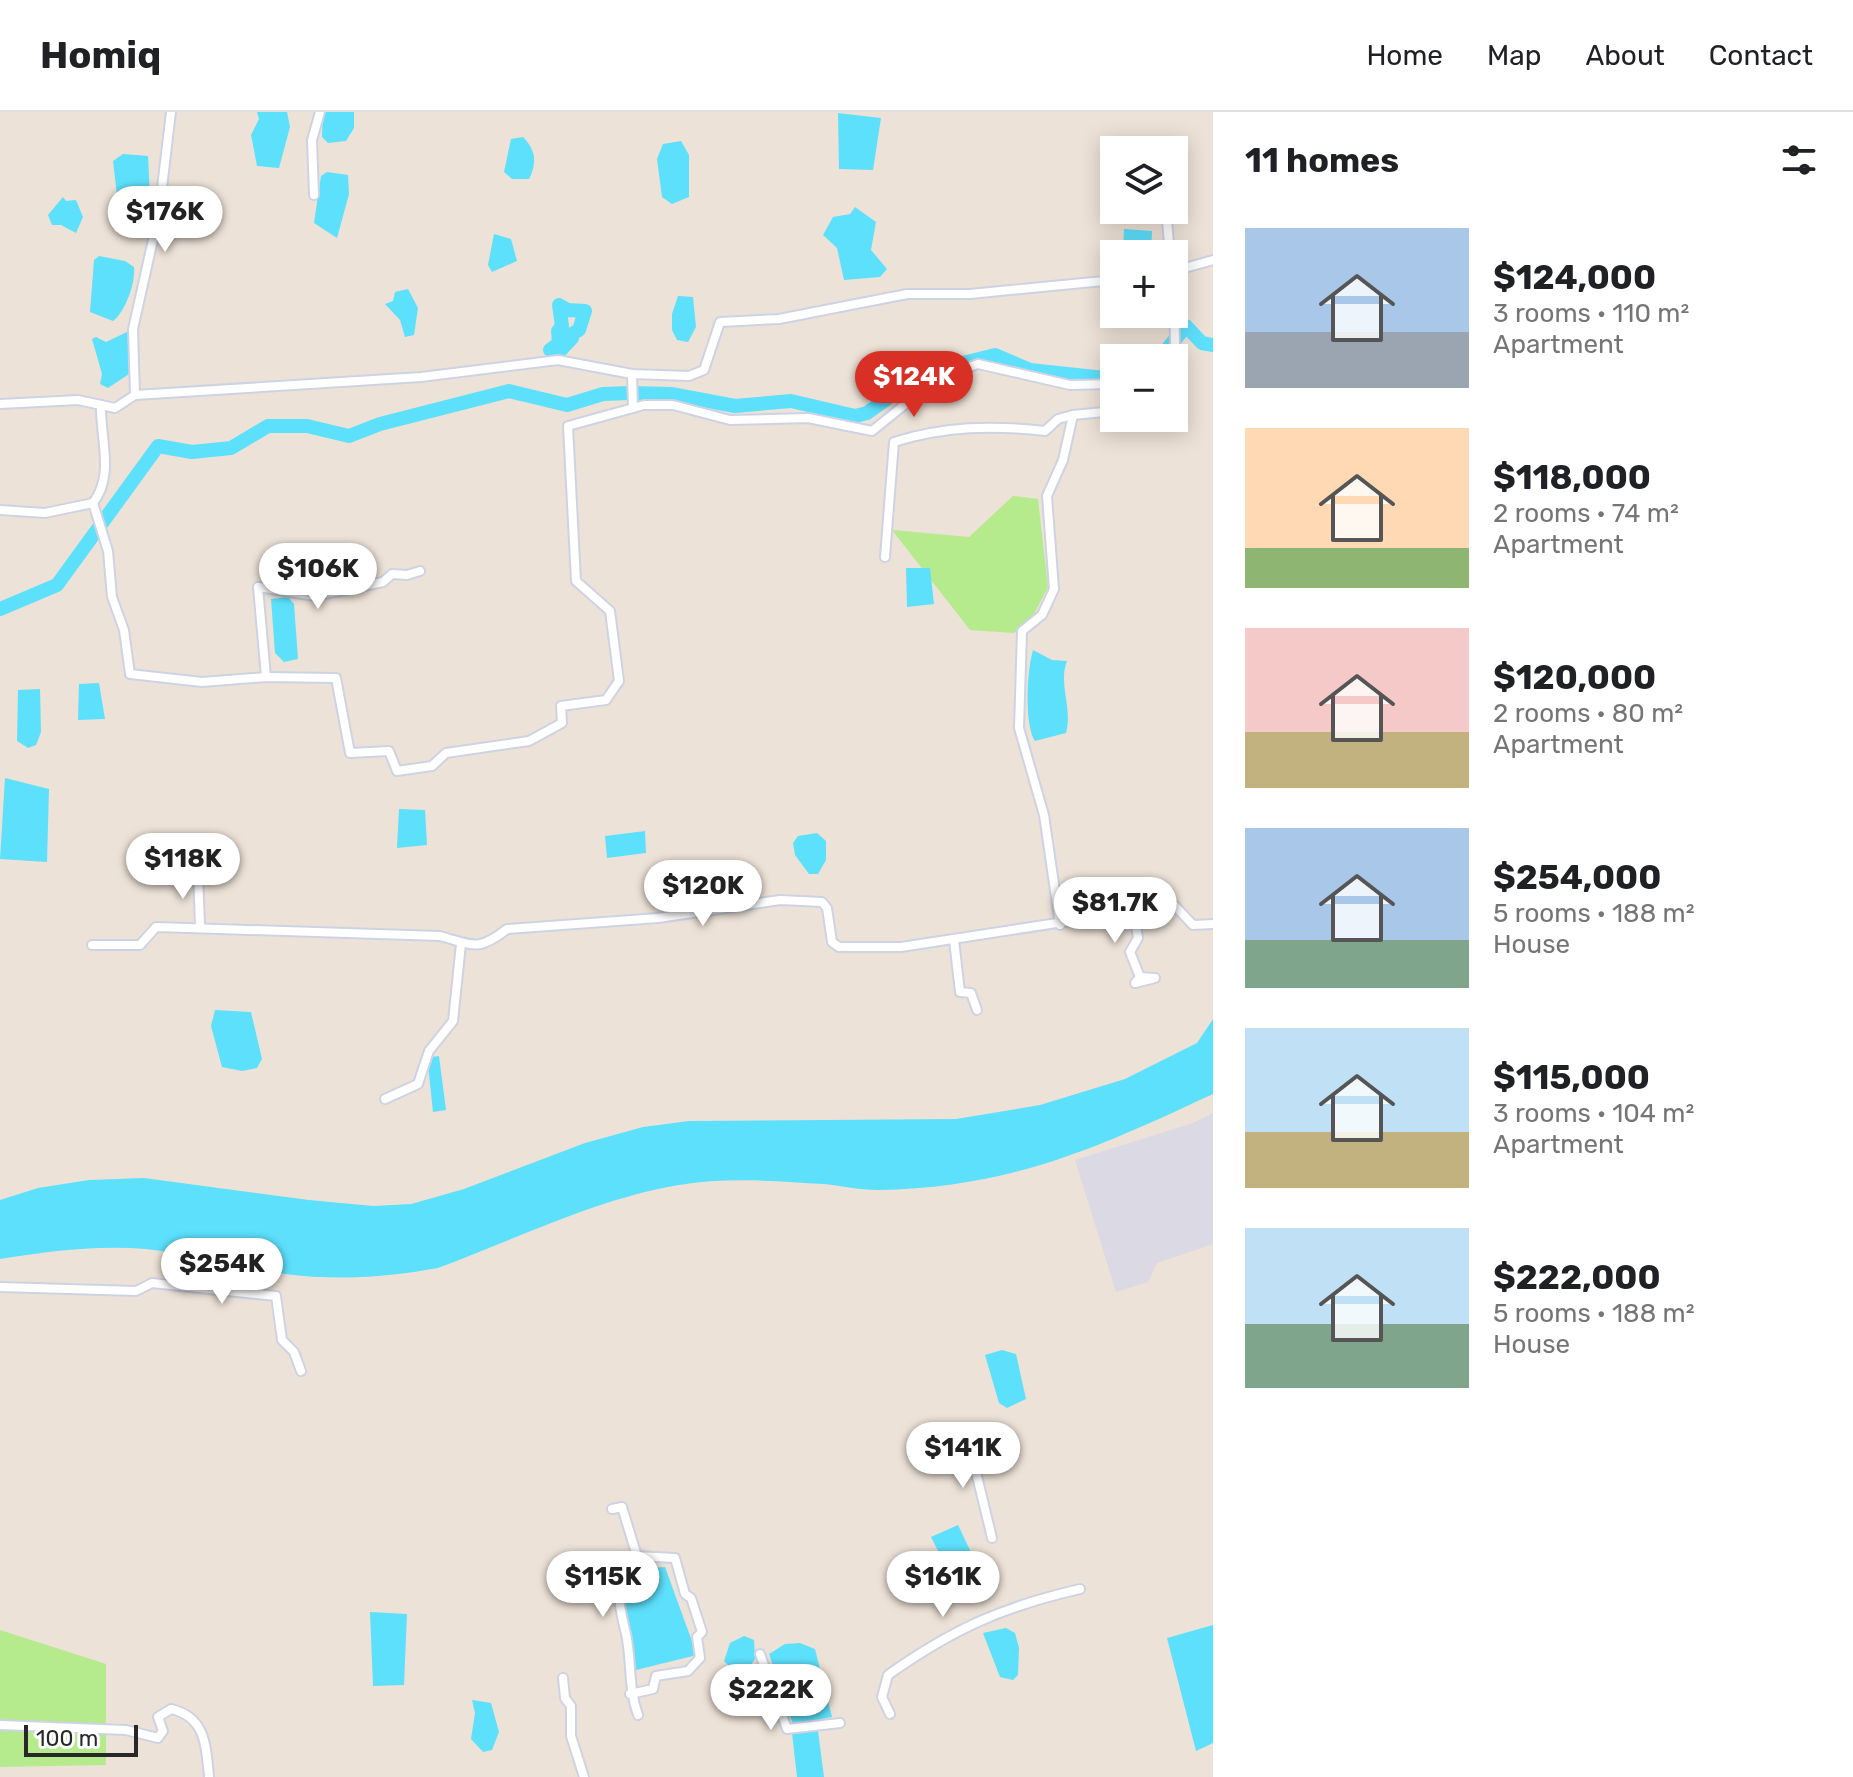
<!DOCTYPE html>
<html lang="en">
<head>
<meta charset="utf-8">
<style>
	:root { --surface:#fff; --page:#f2f2f2; --text:#202124; --muted:#757577; --line:#e0e0e0; --accent:#d93025 }
	body { margin:0; font-family:Rubik,sans-serif; background:var(--page); color:var(--text); height:100vh; display:flex; flex-direction:column; font-size:30px; white-space:nowrap }
	* { box-sizing:border-box; margin:0 }
	p { font-size:26px; color:var(--muted) }
	.icon { flex:none; width:44px; height:44px; fill:none; stroke:currentColor; stroke-width:2; stroke-linecap:round; stroke-linejoin:round }
	.map { position:relative; flex:1; overflow:hidden }
	.details { display:flex; flex-direction:column; background:var(--surface); width:640px }
	.details>* { flex:none }
	.fabs { position:absolute; left:1100px; top:24px; display:grid; gap:16px }
	.fabs a { display:grid; place-items:center; width:88px; height:88px; border-radius:0px; background:var(--surface); box-shadow:0 4px 20px #0003; font-size:40px }
	.scale { position:absolute; left:24px; bottom:20px; width:114px; box-sizing:border-box; padding-left:8px; border:4px solid #282828; border-top:0; font-size:22px; line-height:28px; white-space:nowrap; color:#282828; -webkit-text-stroke:6px #fff; paint-order:stroke }
	.price { position:absolute; translate:-50% -68px; padding:0 18px; border-radius:28px; background:#fff; color:#222; font-size:26px; line-height:52px; filter:drop-shadow(0 2px 4px #0008) }
	.price::after { content:''; position:absolute; left:50%; top:48px; width:24px; height:18px; margin-left:-12px; background:inherit; clip-path:polygon(0 0,100% 0,50% 100%) }
	.price.current { background:var(--accent); color:#fff }
	ul { padding:0; list-style:none }
	li { display:flex; align-items:center; gap:24px; height:200px; padding:0 32px }
	li span { display:grid; place-items:center; flex:none; width:224px; height:160px; border-radius:0px; color:#555 }
	li>.icon { margin-inline-start:auto }
	span .icon { width:96px; height:96px; fill:#fffc; stroke-width:1 }
	li b { font-size:34px }
	h2 { display:flex; justify-content:space-between; align-items:center; height:96px; padding:0 32px; font-size:34px }
	header { display:flex; align-items:center; gap:48px; box-sizing:border-box; height:112px; padding:0 40px; background:var(--surface); border-bottom:2px solid var(--line) }
	header strong { font-size:38px }
	nav { display:flex; gap:44px; margin-inline-start:auto; font-size:28px }
	main { display:flex; flex:1; min-height:0 }
	.map>svg:first-child { display:block }
	.industrial { fill:#dbd9e4 }
	.green { fill:#b5ea8d }
	.water { fill:#5de0fc }
	.lines { fill:none; stroke-linecap:round; stroke-linejoin:round }
	.river { stroke:#5de0fc; stroke-width:14 }
	.street-casing { stroke:#cdd3e3; stroke-width:12 }
	.street { stroke:#fff; stroke-width:8 }
</style>
</head>
<body>
<header>
<strong>Homiq</strong>
<nav><a>Home</a><a>Map</a><a>About</a><a>Contact</a></nav>
</header>
<main>
<div class="map">
<svg width="1213" height="1665" viewBox="0 0 1213 1665">
	<rect width="100%" height="100%" fill="#ede2d7"/>
	<polygon class="industrial" points="1213,1001 1213,1132 1157,1151 1148,1170 1116,1180 1075,1048 1193,1011"/>
	<g class="green">
		<polygon points="1013,384 1038,387 1048,475 1033,504 1014,521 970,518 892,418 969,425"/>
		<polygon points="0,1518 106,1552 106,1653 0,1655"/>
	</g>
	<g class="water">
		<polygon points="257,0 287,0 290,15 279,56 257,54 251,23 259,7"/>
		<polygon points="323,0 354,0 354,16 346,29 328,31 322,25"/>
		<polygon points="838,1 881,6 873,58 839,57"/>
		<path d="M523 25C536 38 537 51 529 67H512L504 60 511 27Z"/>
		<polygon points="681,29 689,43 689,85 672,92 662,85 657,47 663,32"/>
		<polygon points="123,42 148,44 150,86 144,94 118,91 113,49"/>
		<polygon points="327,60 348,63 349,82 337,126 314,111 321,64"/>
		<polygon points="63,85 66,89 76,88 83,105 76,121 61,113 52,113 48,103"/>
		<polygon points="855,95 876,110 871,138 887,157 880,165 844,168 837,136 823,123 833,105 850,102"/>
		<polygon points="1124,117 1152,119 1151,142 1123,142"/>
		<polygon points="494,122 511,127 517,149 492,160 488,153"/>
		<path d="M99 144 125 149 134 155C136 170 125 200 113 209L90 200 94 148Z"/>
		<polygon points="408,177 418,196 414,223 405,225 400,208 385,192 393,189 395,180"/>
		<polygon points="678,184 693,185 696,215 688,230 677,228 672,218 672,202"/>
		<polygon points="129,219 129,262 108,276 100,272 102,262 92,227 96,225 106,230"/>
		<polygon points="906,456 930,456 934,492 907,495"/>
		<polygon points="288,485 294,492 298,547 284,550 275,541 271,487"/>
		<path d="M1033 538 1052 548 1067 549C1058 571 1073 598 1066 621L1035 629C1024 612 1027 558 1033 538Z"/>
		<polygon points="99,571 105,607 78,608 79,572"/>
		<polygon points="40,577 41,620 36,633 28,636 17,629 18,578"/>
		<polygon points="5,666 49,677 47,750 0,747"/>
		<polygon points="399,697 425,698 427,733 397,736"/>
		<polygon points="645,719 646,741 607,746 605,724"/>
		<polygon points="817,721 826,729 826,748 818,762 809,762 795,743 793,731 798,724"/>
		<polygon points="215,898 251,900 262,947 257,956 242,959 222,955 211,914"/>
		<path d="M1213 907V982C1097 1036 1010 1076 878 1078 860 1078 842 1074 824 1072 775 1069 727 1065 679 1073 595 1087 517 1127 438 1156 388 1165 336 1169 285 1162 239 1155 193 1142 146 1137 96 1133 49 1139 0 1147V1088L38 1076 89 1068 144 1066 309 1088 373 1094 411 1092 464 1077 585 1031 643 1015 689 1009 956 1007 1040 993 1125 967 1197 931Z"/>
		<polygon points="439,944 446,998 433,1000 428,953 431,945"/>
		<polygon points="1002,1238 1016,1242 1026,1287 1007,1296 999,1291 985,1243"/>
		<polygon points="958,1413 987,1474 964,1490 931,1425"/>
		<polygon points="665,1455 697,1543 636,1558 621,1470 649,1456"/>
		<polygon points="370,1500 407,1502 404,1573 373,1574"/>
		<polygon points="1213,1513 1213,1631 1196,1639 1167,1526"/>
		<polygon points="1006,1516 1015,1521 1019,1536 1018,1563 1013,1568 1000,1565 983,1521"/>
		<polygon points="744,1524 754,1528 755,1547 748,1557 734,1559 724,1549 730,1531"/>
		<polygon points="800,1531 815,1537 832,1605 793,1612 769,1542 785,1532"/>
		<polygon points="472,1588 491,1591 499,1620 492,1638 483,1640 471,1627 475,1601"/>
		<polygon points="815,1617 818,1619 824,1665 797,1665 792,1621"/>
	</g>
	<g class="lines">
		<g class="river">
			<polygon points="559,193 568,198 585,199 579,218 570,223 572,226 557,242 550,238 559,231 558,219 562,214"/>
			<polyline points="1160,246 1186,214 1202,231 1213,233"/>
			<polyline points="0,497 57,473 158,334 192,340 231,336 268,314 307,314 349,324 380,312 509,279 567,293 603,282 629,281 671,282 735,294 791,289 855,304 867,301 895,281 913,275 931,259 995,243 1030,258 1114,267"/>
		</g>
		<defs>
			<g id="street">
				<polyline points="314,83 312,28 320,0"/>
				<polyline points="1166,98 1170,142"/>
				<polyline points="1174,159 1213,148"/>
				<polyline points="1174,197 1177,294 1174,294"/>
				<polyline points="632,262 633,296"/>
				<polyline points="135,283 133,217 159,101 171,0"/>
				<polyline points="0,292 78,288 115,296 135,283 421,265 558,248 632,262 689,264 704,258 720,210 779,207 907,182 970,182 1114,168"/>
				<path d="M101 293C100 326 115 363 93 391L108 439 112 485 124 518 130 562 202 570 266 565 336 566 350 641 389 639 397 659 432 654 446 641 529 629 562 611 561 594 606 588 619 569 610 499 576 469 568 314 644 293H673L730 308 808 306 872 319 939 265 978 252 1070 273 1114 272"/>
				<polyline points="0,398 45,401 93,391"/>
				<path d="M885 445 894 330C945 314 992 313 1045 319L1058 307 1073 303"/>
				<polyline points="266,565 258,475 315,484 383,470 392,462 407,463 420,459"/>
				<polyline points="198,762 200,814"/>
				<polyline points="1134,801 1138,826 1130,840 1140,865 1155,866 1135,871 1140,865"/>
				<polyline points="1060,813 1044,703 1019,616 1022,519 1042,503 1054,477 1047,384 1063,348 1073,303 1114,299"/>
				<polyline points="954,828 960,880 971,881 977,898"/>
				<path d="M92 833H140L156 815 440 824C473 833 478 840 507 817L658 806 780 788 822 790 827 796 832 830 839 835H901L1174 793 1193 813 1213 812"/>
				<polyline points="385,987 418,972 429,939 453,909 461,832"/>
				<polyline points="0,1175 136,1179 152,1171 276,1184 282,1228 294,1240 301,1259"/>
				<polyline points="974,1322 976,1360 992,1426"/>
				<path d="M612 1397 622 1395 636 1441 635 1447 618 1455C617 1480 620 1498 626 1522 632 1550 628 1576 638 1603"/>
				<polyline points="760,1542 787,1617 840,1611"/>
				<polyline points="563,1566 565,1586 571,1594 571,1624 584,1665"/>
				<polyline points="630,1582 653,1577 656,1564 688,1559 700,1546 697,1525 702,1520 691,1486 685,1482 675,1446 636,1444"/>
				<path d="M890 1602 882 1585 888 1563C953 1517 1002 1495 1080 1477"/>
				<path d="M0 1613 126 1618 158 1626 163 1619 158 1605 171 1597C206 1605 206 1634 209 1665"/>
			</g>
		</defs>
		<use href="#street" class="street-casing"/>
		<use href="#street" class="street"/>
	</g>
</svg>
<div class="fabs">
<a><svg class="icon" aria-label="layers" viewBox="0 0 24 24"><path d="M12 4l9 5-9 5-9-5zM3 14l9 5 9-5"/></svg></a>
<a>+</a>
<a>−</a>
</div>
<div class="scale">100 m</div>
<b class="price" style="left:165px;top:142px">$176K</b>
<b class="price current" style="left:914px;top:307px">$124K</b>
<b class="price" style="left:318px;top:499px">$106K</b>
<b class="price" style="left:183px;top:789px">$118K</b>
<b class="price" style="left:703px;top:816px">$120K</b>
<b class="price" style="left:1115px;top:833px">$81.7K</b>
<b class="price" style="left:222px;top:1194px">$254K</b>
<b class="price" style="left:963px;top:1378px">$141K</b>
<b class="price" style="left:603px;top:1507px">$115K</b>
<b class="price" style="left:943px;top:1507px">$161K</b>
<b class="price" style="left:771px;top:1620px">$222K</b>
</div>
<section class="details">
<h2>11 homes<svg class="icon" aria-label="filters" viewBox="0 0 24 24"><path d="M4 7h16M4 17h16"/><circle cx="9" cy="7" r="2"/><circle cx="15" cy="17" r="2"/></svg></h2>
<ul>
<li><span style="background:linear-gradient(#a9c7e8 65%,#9aa5b1 0)"><svg class="icon" aria-label="home" viewBox="0 0 24 24"><path d="M3 11l9-7 9 7M6 9v11h12V9"/></svg></span><div><b>$124,000</b><p>3 rooms · 110 m²</p><p>Apartment</p></div></li>
<li><span style="background:linear-gradient(#ffd9b3 75%,#8fb573 0)"><svg class="icon" aria-label="home" viewBox="0 0 24 24"><path d="M3 11l9-7 9 7M6 9v11h12V9"/></svg></span><div><b>$118,000</b><p>2 rooms · 74 m²</p><p>Apartment</p></div></li>
<li><span style="background:linear-gradient(#f6c9c9 65%,#c2b280 0)"><svg class="icon" aria-label="home" viewBox="0 0 24 24"><path d="M3 11l9-7 9 7M6 9v11h12V9"/></svg></span><div><b>$120,000</b><p>2 rooms · 80 m²</p><p>Apartment</p></div></li>
<li><span style="background:linear-gradient(#a9c7e8 70%,#7fa58c 0)"><svg class="icon" aria-label="home" viewBox="0 0 24 24"><path d="M3 11l9-7 9 7M6 9v11h12V9"/></svg></span><div><b>$254,000</b><p>5 rooms · 188 m²</p><p>House</p></div></li>
<li><span style="background:linear-gradient(#bfe0f5 65%,#c2b280 0)"><svg class="icon" aria-label="home" viewBox="0 0 24 24"><path d="M3 11l9-7 9 7M6 9v11h12V9"/></svg></span><div><b>$115,000</b><p>3 rooms · 104 m²</p><p>Apartment</p></div></li>
<li><span style="background:linear-gradient(#bfe0f5 60%,#7fa58c 0)"><svg class="icon" aria-label="home" viewBox="0 0 24 24"><path d="M3 11l9-7 9 7M6 9v11h12V9"/></svg></span><div><b>$222,000</b><p>5 rooms · 188 m²</p><p>House</p></div></li>
</ul>
</section>
</main>
</body>
</html>
